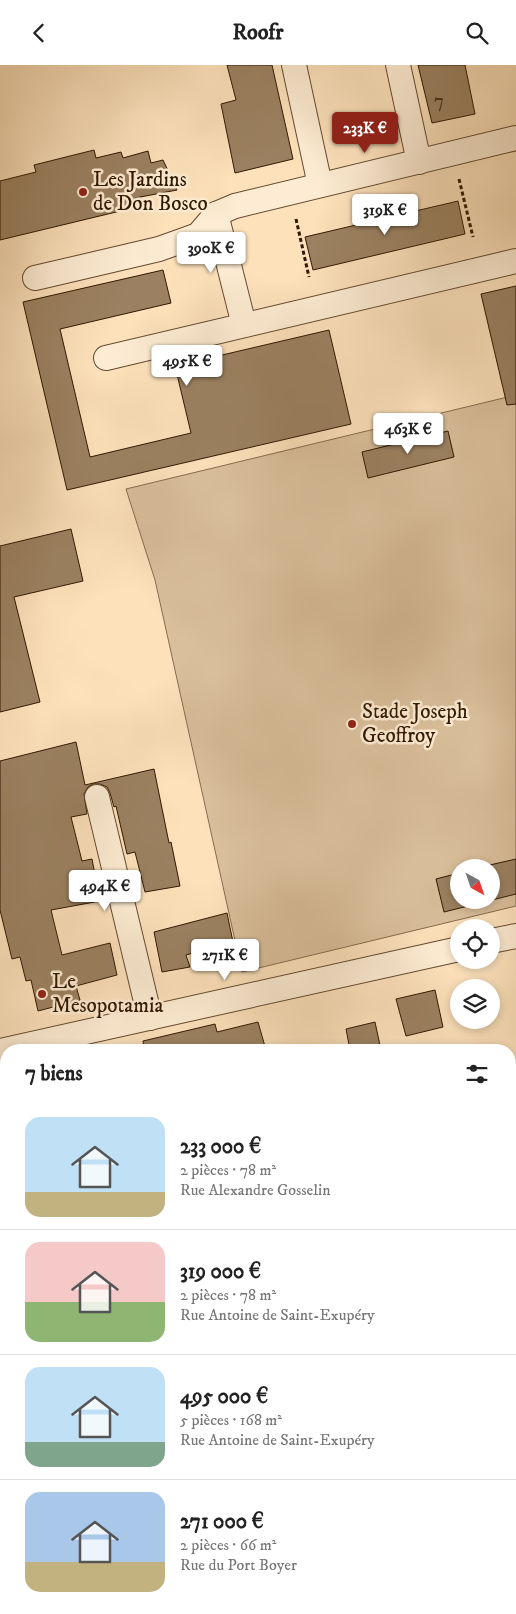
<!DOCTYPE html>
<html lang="fr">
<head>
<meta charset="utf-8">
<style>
	:root { --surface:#fff; --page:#f6f6f6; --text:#222; --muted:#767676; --line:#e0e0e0; --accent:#8f2418 }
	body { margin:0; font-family:"IM FELL DW Pica",serif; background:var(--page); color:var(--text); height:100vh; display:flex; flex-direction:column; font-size:19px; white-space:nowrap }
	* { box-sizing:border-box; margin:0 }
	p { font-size:16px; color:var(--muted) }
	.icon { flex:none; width:28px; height:28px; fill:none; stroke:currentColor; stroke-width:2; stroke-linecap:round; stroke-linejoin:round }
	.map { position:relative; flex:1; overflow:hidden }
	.drawer { position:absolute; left:0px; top:979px; width:516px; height:571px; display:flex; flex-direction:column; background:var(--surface); border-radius:20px 20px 0 0; box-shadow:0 2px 8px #0003 }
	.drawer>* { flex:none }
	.needle { width:32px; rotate:140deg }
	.tools { position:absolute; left:450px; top:794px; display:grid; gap:10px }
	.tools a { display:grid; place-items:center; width:50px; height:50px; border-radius:50%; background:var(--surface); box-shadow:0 2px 8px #0003; font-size:25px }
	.price { position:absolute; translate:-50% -42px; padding:0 11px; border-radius:5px; background:#fff; color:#222; font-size:16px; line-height:32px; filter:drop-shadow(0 1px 2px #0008) }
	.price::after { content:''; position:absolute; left:50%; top:30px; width:15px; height:11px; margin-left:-8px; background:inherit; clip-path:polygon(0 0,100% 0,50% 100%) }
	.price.selected { background:var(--accent); color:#fff }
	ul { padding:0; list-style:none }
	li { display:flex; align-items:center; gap:15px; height:125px; padding:0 25px }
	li+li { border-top:1px solid var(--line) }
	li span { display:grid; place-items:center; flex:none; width:140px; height:100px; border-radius:15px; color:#555 }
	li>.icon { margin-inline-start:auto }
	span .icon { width:60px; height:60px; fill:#fffc; stroke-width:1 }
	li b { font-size:21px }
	h2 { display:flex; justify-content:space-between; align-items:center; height:60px; padding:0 25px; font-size:21px }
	header { display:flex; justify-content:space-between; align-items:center; height:65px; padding:0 25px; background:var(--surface); font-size:22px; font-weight:700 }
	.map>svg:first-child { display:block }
	.green { fill:#d9bf9b; stroke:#856c4e; fill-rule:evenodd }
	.building { fill:#9b8161; stroke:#311800 }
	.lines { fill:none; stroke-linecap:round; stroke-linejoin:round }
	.street-casing { stroke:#644a2f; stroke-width:26 }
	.secondary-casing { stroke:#311800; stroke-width:30 }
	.primary-casing { stroke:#311800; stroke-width:30 }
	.path { stroke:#311800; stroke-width:3; stroke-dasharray:4 2.5; stroke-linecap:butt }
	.street { stroke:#fdecd3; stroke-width:24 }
	.secondary { stroke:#fdecd3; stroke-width:28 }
	.primary { stroke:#fce1bb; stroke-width:28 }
	.poi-dot { fill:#8f2418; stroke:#fdecd3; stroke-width:2 }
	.labels { text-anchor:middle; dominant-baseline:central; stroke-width:5; stroke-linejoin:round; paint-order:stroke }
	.number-label { font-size:19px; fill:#4c3218 }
	.poi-label { font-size:21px; fill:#311800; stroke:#fdecd3; text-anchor:start }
</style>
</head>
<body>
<header><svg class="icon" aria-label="back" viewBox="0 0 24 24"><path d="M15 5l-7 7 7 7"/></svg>Roofr<svg class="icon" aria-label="search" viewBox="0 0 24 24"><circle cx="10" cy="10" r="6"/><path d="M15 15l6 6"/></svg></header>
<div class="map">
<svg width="516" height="1549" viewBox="0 0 516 1549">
	<rect width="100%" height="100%" fill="#fce1bb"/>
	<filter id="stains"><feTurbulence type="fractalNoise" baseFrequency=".004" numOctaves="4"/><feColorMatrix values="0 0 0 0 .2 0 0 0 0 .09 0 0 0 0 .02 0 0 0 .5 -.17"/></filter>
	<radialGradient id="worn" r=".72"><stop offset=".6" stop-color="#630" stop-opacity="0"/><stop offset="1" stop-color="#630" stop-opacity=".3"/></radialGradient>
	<path class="green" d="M516 330V841L242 907 155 515 126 424ZM459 802H491V835H459Z"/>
	<g class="building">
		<polygon points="227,0 272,0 293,94 235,108 221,39 236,35"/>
		<polygon points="418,0 465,0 475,49 432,58"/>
		<polygon points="94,85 96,93 121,87 123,93 148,86 151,98 163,95 177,125 135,133 137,142 0,175 0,116 36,107 34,100"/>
		<polygon points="458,136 465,169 313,205 305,172"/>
		<polygon points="163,205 171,238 60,264 90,392 191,368 175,301 329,265 351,359 67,425 23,237"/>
		<polygon points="516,221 516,339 507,340 481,229"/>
		<polygon points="448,366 454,392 368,413 362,387"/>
		<polygon points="71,464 83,516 14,532 40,637 0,647 0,481"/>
		<polygon points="76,677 85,720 154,704 169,778 171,777 180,821 145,827 135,787 127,789 116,741 114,742 110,728 107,722 100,719 93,719 88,722 84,729 87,749 71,752 82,796 92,794 100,836 51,845 62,890 110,878 117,910 76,921 80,935 38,946 31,915 26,916 20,892 12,894 0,845 0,696"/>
		<polygon points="516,794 516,829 444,847 436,814 459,808 459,835 491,835 491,802 481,802"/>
		<polygon points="227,848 233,877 186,890 190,902 162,907 154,867"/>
		<polygon points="435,925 443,962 406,971 396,934"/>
		<polygon points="258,957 266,985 144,985 143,976 215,959 217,967"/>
		<polygon points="375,957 381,985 350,985 346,964"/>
	</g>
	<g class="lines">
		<defs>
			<g id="street">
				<polyline points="294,0 320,120"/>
				<polyline points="398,0 419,97"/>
				<polyline points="216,149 244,260"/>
				<polyline points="35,213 159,184 198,170 216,149 235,141 516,73"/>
				<polyline points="106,293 516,196"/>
				<polyline points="97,732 150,953"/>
				<polyline points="491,876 516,871"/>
				<polyline points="0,986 459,884"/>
			</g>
			<g id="secondary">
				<polyline points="510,1445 516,1445"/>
				<polyline points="0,1502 6,1504"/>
			</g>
			<g id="primary">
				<polyline points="0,1030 6,1057"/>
				<polyline points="65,1544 66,1549"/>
			</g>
		</defs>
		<use href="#street" class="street-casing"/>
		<use href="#secondary" class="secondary-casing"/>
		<use href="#primary" class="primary-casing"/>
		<g class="path">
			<polyline points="459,114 473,172"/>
			<polyline points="296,154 309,212"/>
			<polyline points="0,1353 6,1352"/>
		</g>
		<use href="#street" class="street"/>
		<use href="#secondary" class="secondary"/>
		<use href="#primary" class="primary"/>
	</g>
	<g class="poi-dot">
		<circle cx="83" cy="127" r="5"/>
		<circle cx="352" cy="659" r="5"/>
		<circle cx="42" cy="929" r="5"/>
	</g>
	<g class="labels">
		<g class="number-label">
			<text x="439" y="36">7</text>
		</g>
		<g class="poi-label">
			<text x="93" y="115">Les Jardins<tspan x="93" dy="24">de Don Bosco</tspan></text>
			<text x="362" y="647">Stade Joseph<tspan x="362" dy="24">Geoffroy</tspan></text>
			<text x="52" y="917">Le<tspan x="52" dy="24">Mesopotamia</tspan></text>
		</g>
	</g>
	<rect width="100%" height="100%" filter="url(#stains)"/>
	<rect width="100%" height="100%" fill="url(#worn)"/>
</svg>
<div class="tools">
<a><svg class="needle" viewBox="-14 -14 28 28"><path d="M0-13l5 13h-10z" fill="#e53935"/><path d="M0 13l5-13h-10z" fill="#767676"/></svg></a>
<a><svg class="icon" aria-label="locate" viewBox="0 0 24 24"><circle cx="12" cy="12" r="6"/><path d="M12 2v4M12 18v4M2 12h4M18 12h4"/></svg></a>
<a><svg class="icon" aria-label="layers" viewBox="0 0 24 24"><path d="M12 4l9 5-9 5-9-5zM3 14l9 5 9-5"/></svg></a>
</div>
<b class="price selected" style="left:365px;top:89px">233K €</b>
<b class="price" style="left:385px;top:171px">319K €</b>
<b class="price" style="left:211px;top:209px">390K €</b>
<b class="price" style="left:187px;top:322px">495K €</b>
<b class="price" style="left:408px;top:390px">463K €</b>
<b class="price" style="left:105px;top:847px">494K €</b>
<b class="price" style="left:225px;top:916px">271K €</b>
<section class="drawer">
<h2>7 biens<svg class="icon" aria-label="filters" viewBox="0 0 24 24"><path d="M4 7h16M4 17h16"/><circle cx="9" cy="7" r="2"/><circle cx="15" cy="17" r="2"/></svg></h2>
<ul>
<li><span style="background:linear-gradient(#bfe0f5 75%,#c2b280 0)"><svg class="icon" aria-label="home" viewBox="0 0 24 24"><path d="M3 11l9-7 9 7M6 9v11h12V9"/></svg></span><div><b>233 000 €</b><p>2 pièces · 78 m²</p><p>Rue Alexandre Gosselin</p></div></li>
<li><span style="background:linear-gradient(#f6c9c9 60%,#8fb573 0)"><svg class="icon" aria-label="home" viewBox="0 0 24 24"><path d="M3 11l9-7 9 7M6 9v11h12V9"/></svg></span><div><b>319 000 €</b><p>2 pièces · 78 m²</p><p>Rue Antoine de Saint-Exupéry</p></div></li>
<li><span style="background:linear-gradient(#bfe0f5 75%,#7fa58c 0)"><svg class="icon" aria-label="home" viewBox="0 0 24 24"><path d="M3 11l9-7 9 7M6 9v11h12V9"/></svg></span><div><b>495 000 €</b><p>5 pièces · 168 m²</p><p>Rue Antoine de Saint-Exupéry</p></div></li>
<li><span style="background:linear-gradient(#a9c7e8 70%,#c2b280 0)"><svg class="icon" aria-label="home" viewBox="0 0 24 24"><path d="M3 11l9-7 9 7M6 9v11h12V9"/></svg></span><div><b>271 000 €</b><p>2 pièces · 66 m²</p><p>Rue du Port Boyer</p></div></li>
</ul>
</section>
</div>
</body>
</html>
